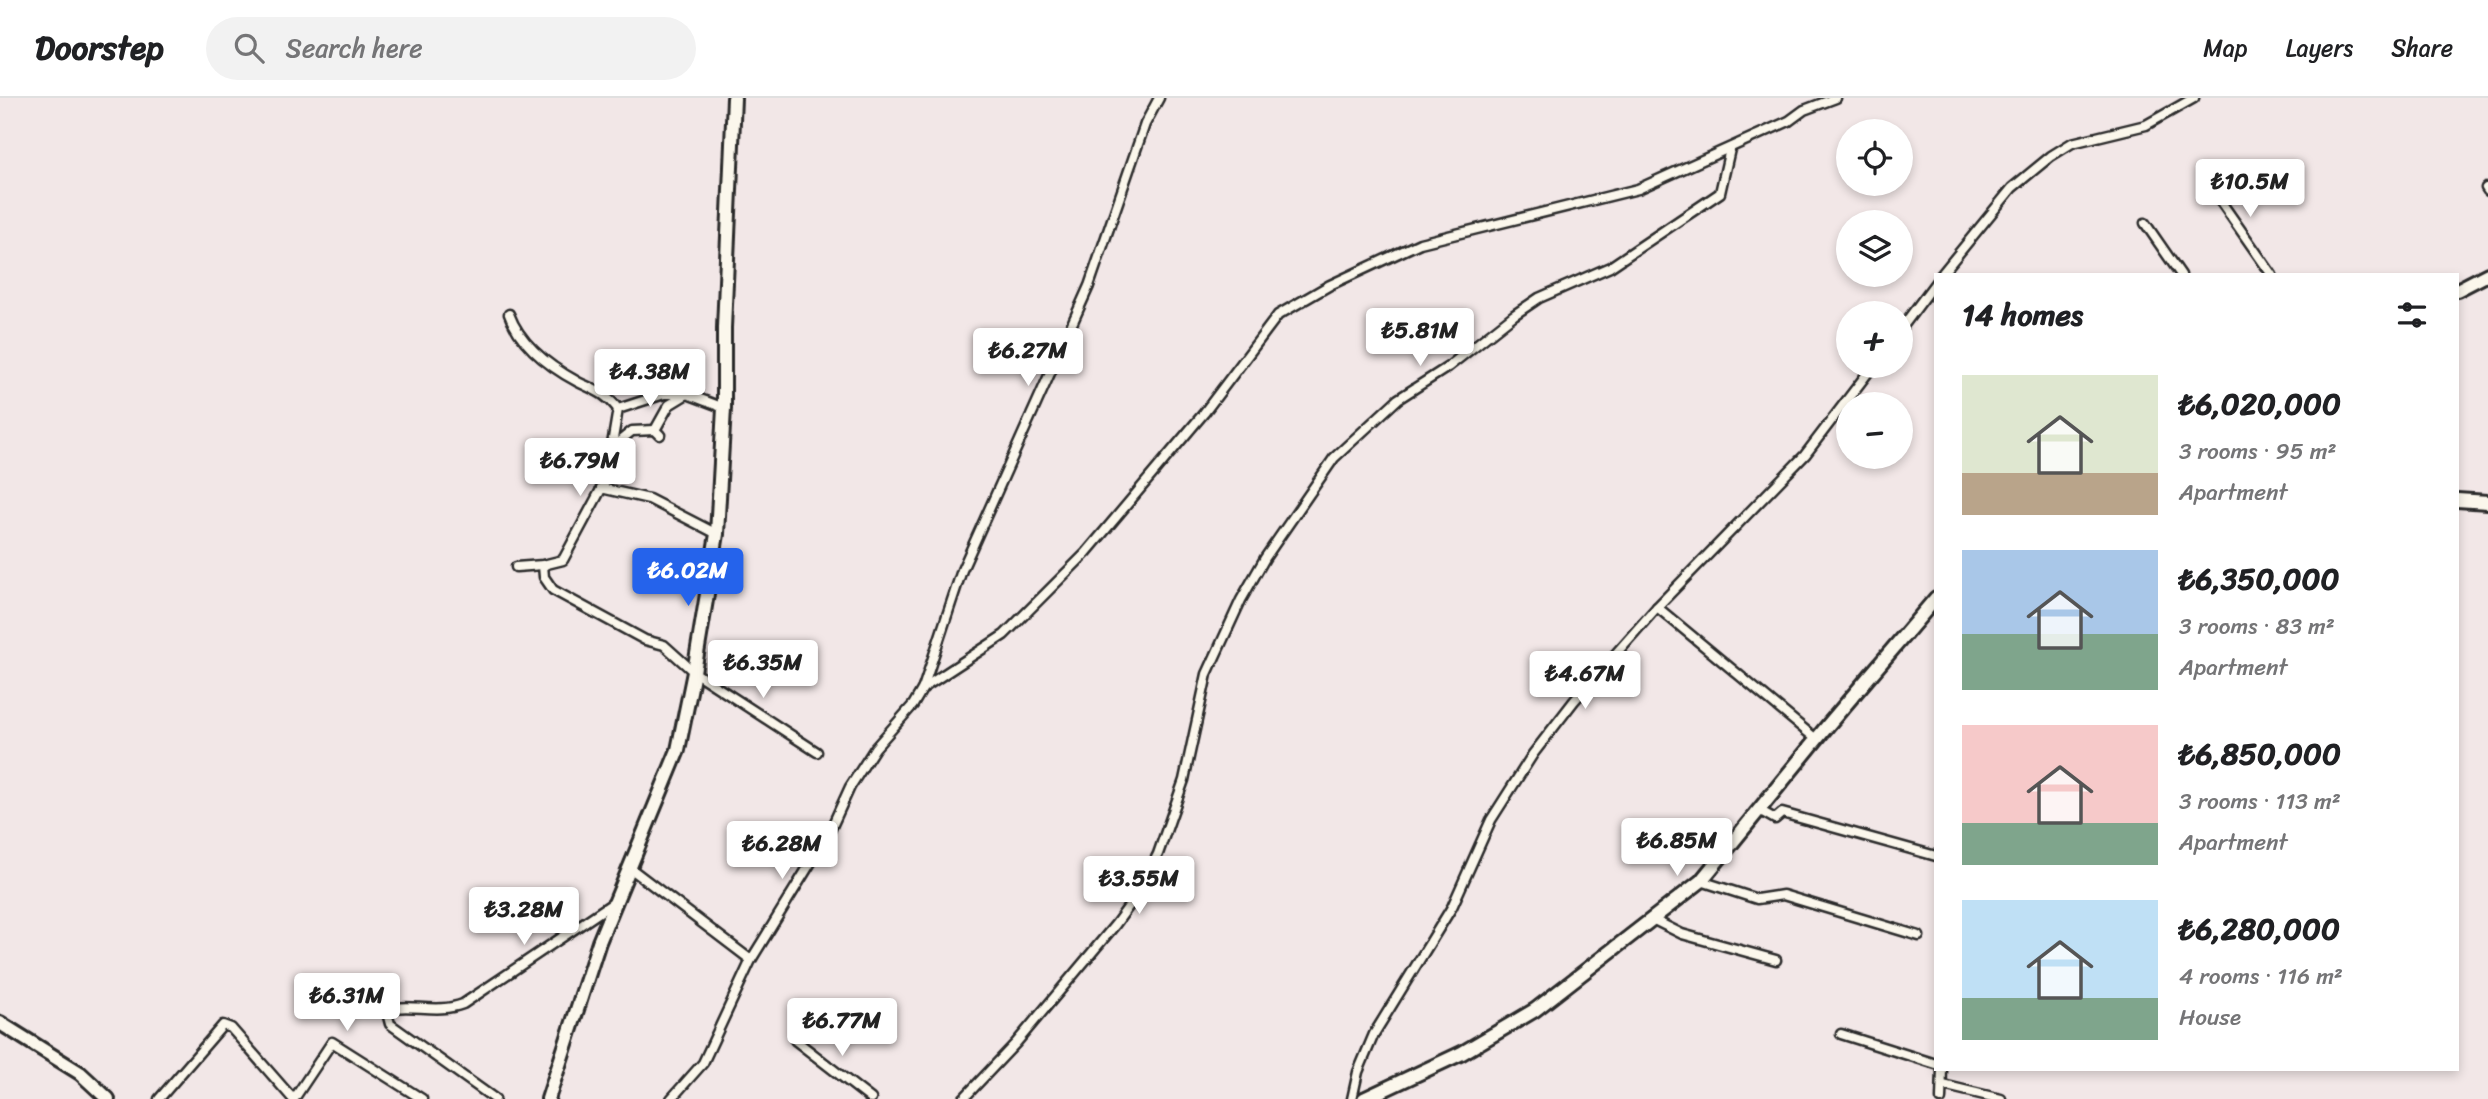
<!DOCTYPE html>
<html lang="en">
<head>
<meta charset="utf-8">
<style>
	:root { --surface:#fff; --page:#f2f2f2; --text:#202124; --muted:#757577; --line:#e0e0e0; --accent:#2563eb }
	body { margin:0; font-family:Sriracha,sans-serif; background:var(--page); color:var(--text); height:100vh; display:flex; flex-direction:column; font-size:26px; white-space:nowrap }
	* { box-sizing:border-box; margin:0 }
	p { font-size:23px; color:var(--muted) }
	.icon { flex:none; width:38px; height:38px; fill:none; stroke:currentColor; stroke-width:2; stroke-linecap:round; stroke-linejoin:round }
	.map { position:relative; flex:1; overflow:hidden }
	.side { position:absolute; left:1934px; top:175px; width:525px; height:798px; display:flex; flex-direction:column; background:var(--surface); border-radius:0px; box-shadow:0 4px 10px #0003 }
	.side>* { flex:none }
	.tools { position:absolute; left:1836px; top:21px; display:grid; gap:14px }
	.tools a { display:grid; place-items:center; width:77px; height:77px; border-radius:50%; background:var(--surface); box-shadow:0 4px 10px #0003; font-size:35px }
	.price { position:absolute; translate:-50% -60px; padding:0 16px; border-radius:7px; background:#fff; color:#222; font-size:23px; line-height:46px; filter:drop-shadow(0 2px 4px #0008) }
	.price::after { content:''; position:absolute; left:50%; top:42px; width:21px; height:16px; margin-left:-10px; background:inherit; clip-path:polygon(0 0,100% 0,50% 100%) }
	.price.selected { background:var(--accent); color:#fff }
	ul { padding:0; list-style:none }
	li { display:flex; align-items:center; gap:21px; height:175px; padding:0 28px }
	li span { display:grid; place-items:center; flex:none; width:196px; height:140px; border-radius:0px; color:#555 }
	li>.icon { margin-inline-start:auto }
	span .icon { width:84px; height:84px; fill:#fffc; stroke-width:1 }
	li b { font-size:30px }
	h2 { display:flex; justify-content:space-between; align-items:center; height:84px; padding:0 28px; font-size:30px }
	header { display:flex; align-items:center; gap:42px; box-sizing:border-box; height:98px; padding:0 35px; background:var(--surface); border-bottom:2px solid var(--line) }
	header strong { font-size:33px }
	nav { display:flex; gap:38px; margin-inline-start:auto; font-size:24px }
	.search { width:490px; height:63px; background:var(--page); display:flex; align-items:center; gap:18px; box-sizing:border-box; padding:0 24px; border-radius:38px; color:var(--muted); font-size:26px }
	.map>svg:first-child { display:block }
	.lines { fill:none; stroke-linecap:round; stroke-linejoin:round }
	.street-casing { stroke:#2b2b2b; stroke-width:13 }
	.secondary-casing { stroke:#2b2b2b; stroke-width:18 }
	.street { stroke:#fbf7ec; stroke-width:8 }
	.secondary { stroke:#fbf7ec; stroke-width:12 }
</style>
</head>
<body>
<header>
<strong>Doorstep</strong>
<div class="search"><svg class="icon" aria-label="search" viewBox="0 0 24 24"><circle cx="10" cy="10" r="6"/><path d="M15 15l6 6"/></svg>Search here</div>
<nav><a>Map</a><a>Layers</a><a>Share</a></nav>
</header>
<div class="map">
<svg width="2488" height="1001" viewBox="0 0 2488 1001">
	<rect width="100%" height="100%" fill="#f2e7e7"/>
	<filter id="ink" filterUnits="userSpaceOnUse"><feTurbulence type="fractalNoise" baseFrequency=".0143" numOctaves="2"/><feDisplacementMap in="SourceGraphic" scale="14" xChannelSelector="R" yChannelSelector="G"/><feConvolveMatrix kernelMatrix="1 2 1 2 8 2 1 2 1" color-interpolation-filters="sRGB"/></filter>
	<g filter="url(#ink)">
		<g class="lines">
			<defs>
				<g id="street">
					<polyline points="2205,81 2272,177"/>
					<polyline points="2486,90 2488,93"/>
					<polyline points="2145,125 2181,177"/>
					<polyline points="1941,177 2012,90 2051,58 2072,45 2146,27 2194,0"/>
					<path d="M509 216C520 246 550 269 578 284 594 292 607 296 618 311L664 296H687L724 310"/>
					<polyline points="1900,232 1936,184"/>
					<polyline points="660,337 655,332 669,307 687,296"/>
					<polyline points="611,350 632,333 655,332"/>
					<polyline points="601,390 649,401 717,436"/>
					<polyline points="543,467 544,479 553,492 645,542 664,547 694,574 817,654"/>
					<polyline points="516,469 543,467 563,462 606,382 618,311"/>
					<polyline points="1657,509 1816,641"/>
					<polyline points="923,590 1004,537 1086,455 1204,315 1278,217 1330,187 1420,145 1638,91 1789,23 1804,12 1836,0"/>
					<polyline points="1759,712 1775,721 1782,715 1936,758"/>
					<polyline points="630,770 751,862"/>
					<polyline points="1701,783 1757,801 1783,797 1919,838"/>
					<polyline points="1652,821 1682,836 1776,862"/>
					<polyline points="1841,936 1936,966"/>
					<polyline points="795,942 871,1001"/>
					<polyline points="1943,987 2001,1001"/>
					<polyline points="159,1001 223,927 231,930 293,1001"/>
					<polyline points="294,1001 332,944 422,1001"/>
					<path d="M495 1001 390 926 386 911C412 905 437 916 463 906L613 805"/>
					<polyline points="671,1001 703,965 751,862 829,735 850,689 875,650 913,607 923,590 962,472 1089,188 1145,26 1159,0"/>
					<polyline points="963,1001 1016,945 1115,827 1137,797 1158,756 1184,682 1207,576 1241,502 1265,460 1334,360 1398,301 1448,269 1514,217 1539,200 1610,169 1720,95 1730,51"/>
					<polyline points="1352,1001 1358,974 1374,936 1452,809 1491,722 1533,656 1574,603 1657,509 1805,357 1873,268"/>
					<polyline points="1941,1001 1942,971"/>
				</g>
				<g id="secondary">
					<polyline points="2457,192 2488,176"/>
					<polyline points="2457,402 2488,404"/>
					<polyline points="0,925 80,975 108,1001"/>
					<polyline points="548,1001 599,844 678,652 694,574 717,436 724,310 724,230 734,0"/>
					<polyline points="1364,1001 1462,955 1535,912 1701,783 1829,626 1936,500"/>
				</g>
			</defs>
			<use href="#street" class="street-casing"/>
			<use href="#secondary" class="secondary-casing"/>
			<use href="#street" class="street"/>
			<use href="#secondary" class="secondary"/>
		</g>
	</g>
</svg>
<div class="tools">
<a><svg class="icon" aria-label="locate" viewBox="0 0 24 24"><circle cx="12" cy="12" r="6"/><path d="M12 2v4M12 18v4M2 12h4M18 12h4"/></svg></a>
<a><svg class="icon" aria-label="layers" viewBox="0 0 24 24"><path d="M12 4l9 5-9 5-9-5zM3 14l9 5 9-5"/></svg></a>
<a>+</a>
<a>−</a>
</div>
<b class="price" style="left:2250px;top:121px">₺10.5M</b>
<b class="price" style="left:1420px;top:270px">₺5.81M</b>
<b class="price" style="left:1028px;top:290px">₺6.27M</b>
<b class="price" style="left:650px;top:311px">₺4.38M</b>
<b class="price" style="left:580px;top:400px">₺6.79M</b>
<b class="price selected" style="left:688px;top:510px">₺6.02M</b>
<b class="price" style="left:763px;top:602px">₺6.35M</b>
<b class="price" style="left:1585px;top:613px">₺4.67M</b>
<b class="price" style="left:1677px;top:780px">₺6.85M</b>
<b class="price" style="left:782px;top:783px">₺6.28M</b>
<b class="price" style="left:1139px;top:818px">₺3.55M</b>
<b class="price" style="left:524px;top:849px">₺3.28M</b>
<b class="price" style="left:347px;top:935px">₺6.31M</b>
<b class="price" style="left:842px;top:960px">₺6.77M</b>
<section class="side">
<h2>14 homes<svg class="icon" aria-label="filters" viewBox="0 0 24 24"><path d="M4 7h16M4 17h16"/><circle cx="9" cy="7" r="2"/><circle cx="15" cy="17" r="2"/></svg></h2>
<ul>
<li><span style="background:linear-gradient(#dfe7d0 70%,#b9a48a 0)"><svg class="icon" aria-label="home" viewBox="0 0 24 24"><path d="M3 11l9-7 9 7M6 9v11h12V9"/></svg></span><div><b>₺6,020,000</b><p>3 rooms · 95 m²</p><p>Apartment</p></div></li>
<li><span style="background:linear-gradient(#a9c7e8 60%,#7fa58c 0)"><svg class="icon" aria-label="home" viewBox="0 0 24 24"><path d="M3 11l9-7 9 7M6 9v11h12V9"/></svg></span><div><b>₺6,350,000</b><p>3 rooms · 83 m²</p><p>Apartment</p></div></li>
<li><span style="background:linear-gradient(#f6c9c9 70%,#7fa58c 0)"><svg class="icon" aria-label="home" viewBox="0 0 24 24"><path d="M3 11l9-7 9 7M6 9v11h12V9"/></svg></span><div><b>₺6,850,000</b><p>3 rooms · 113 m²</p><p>Apartment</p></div></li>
<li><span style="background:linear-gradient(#bfe0f5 70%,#7fa58c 0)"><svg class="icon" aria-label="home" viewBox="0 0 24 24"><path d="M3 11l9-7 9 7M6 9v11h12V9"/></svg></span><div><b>₺6,280,000</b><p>4 rooms · 116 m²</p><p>House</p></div></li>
</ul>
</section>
</div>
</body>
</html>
